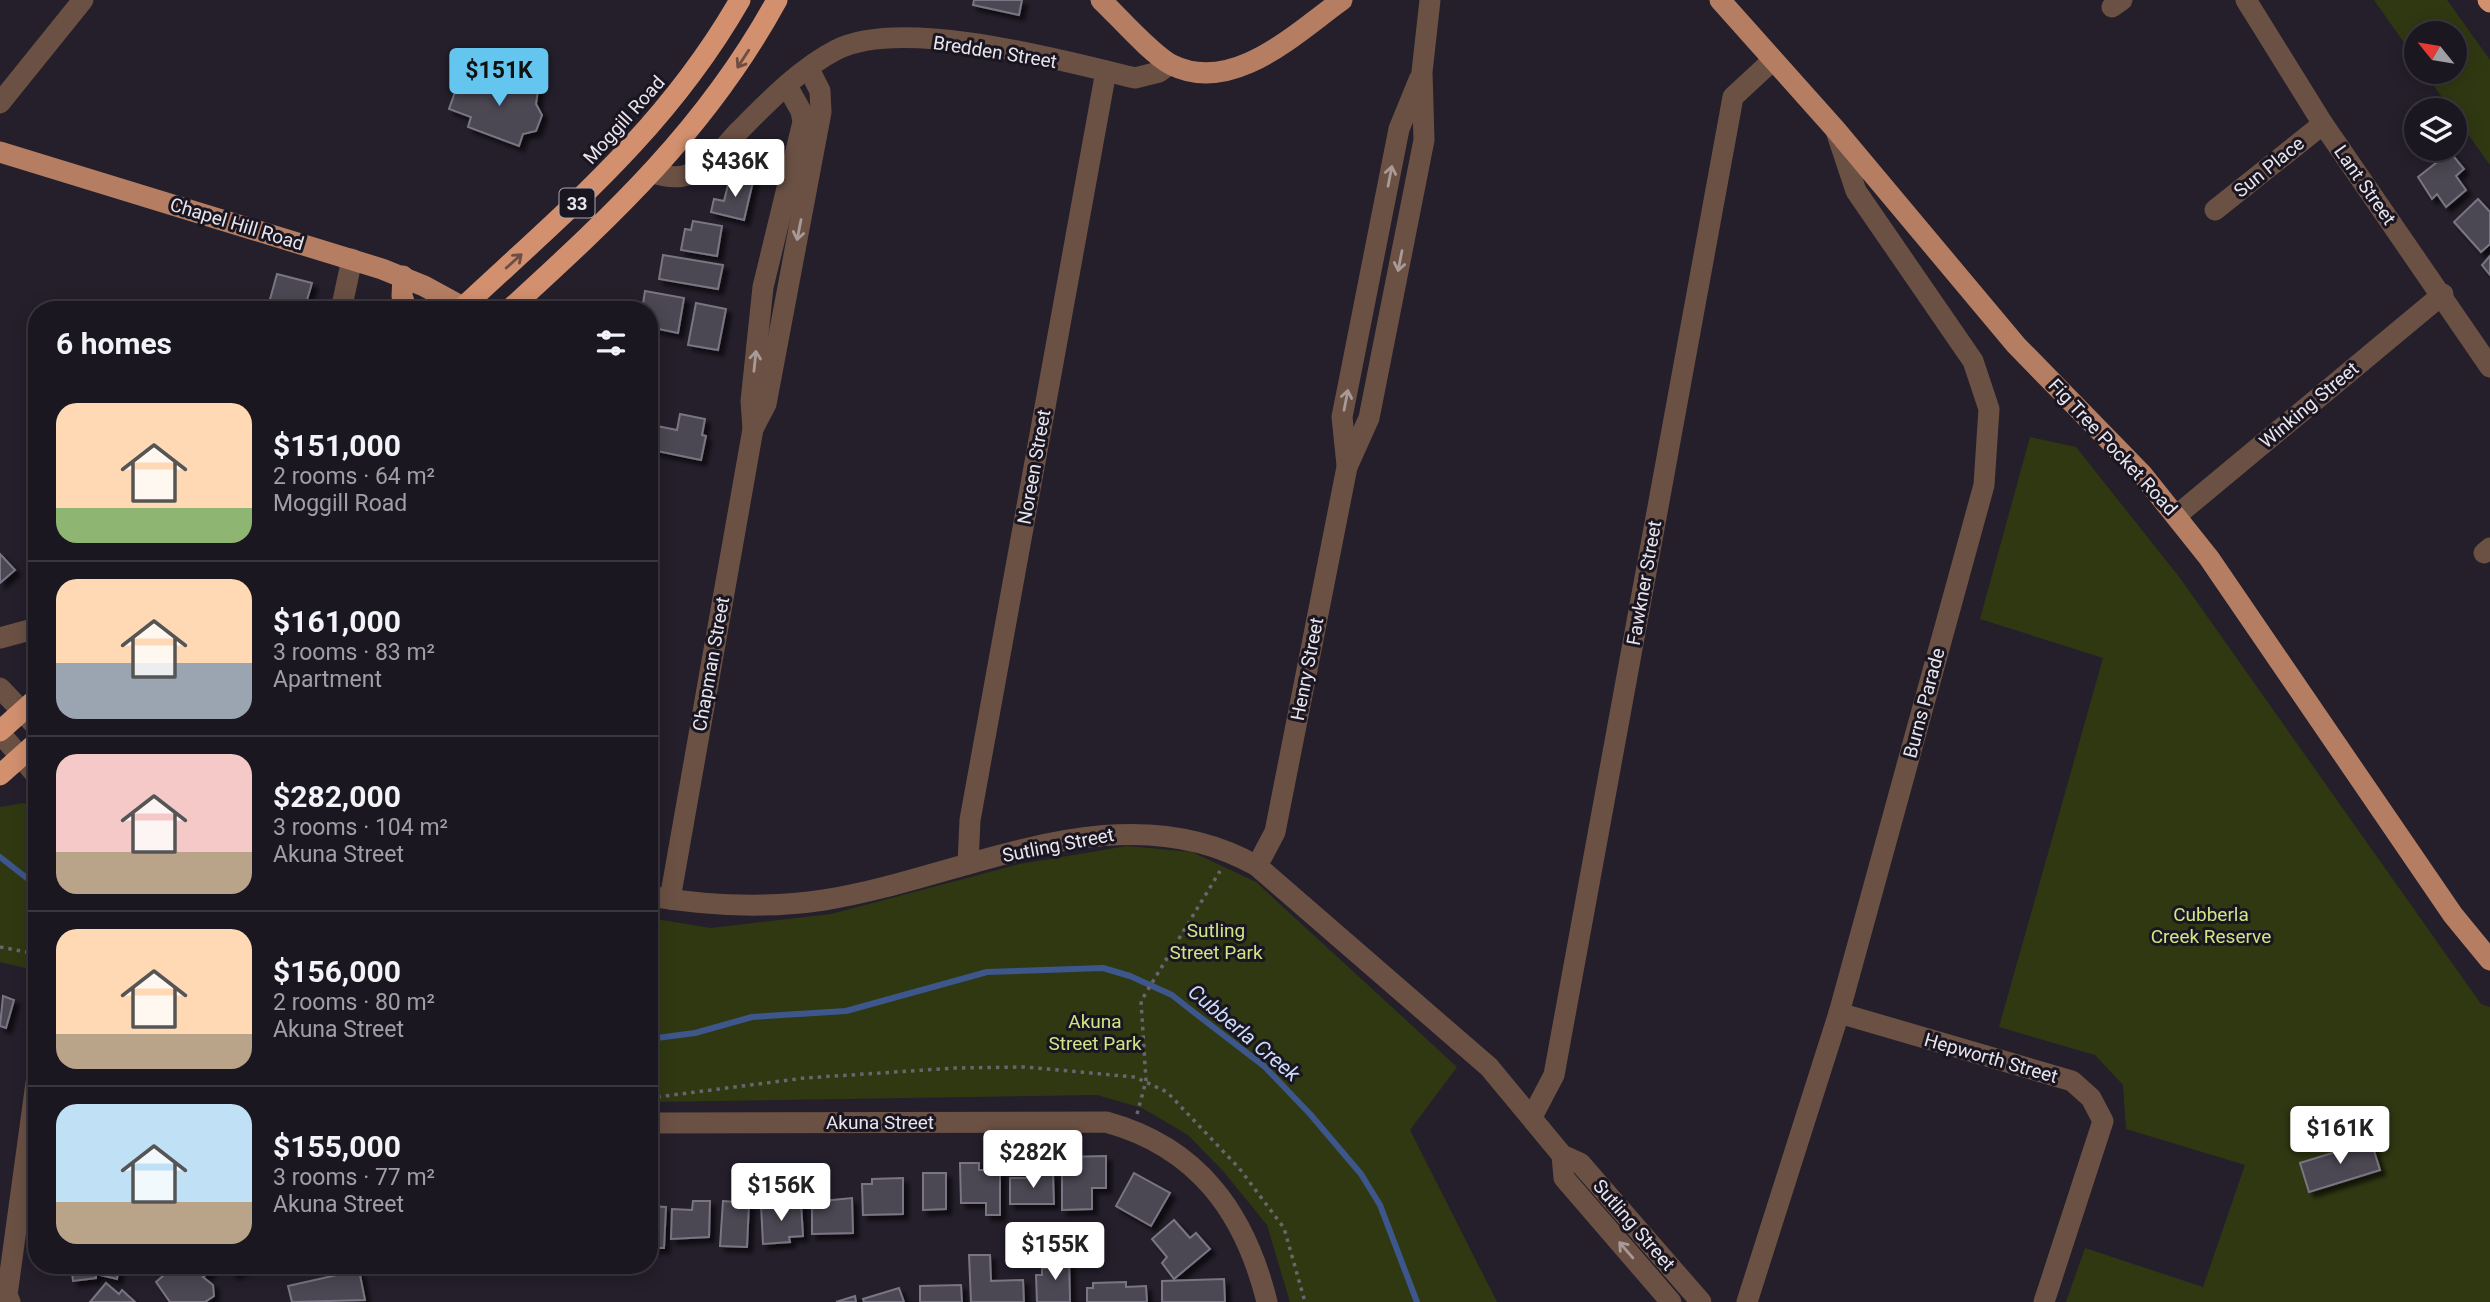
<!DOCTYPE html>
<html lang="en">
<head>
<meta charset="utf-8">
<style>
	:root { --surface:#1b1720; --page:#28242d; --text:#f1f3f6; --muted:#a09fa5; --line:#39363e; --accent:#64c5ee }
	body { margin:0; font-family:Roboto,sans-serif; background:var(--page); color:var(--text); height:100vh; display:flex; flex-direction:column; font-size:26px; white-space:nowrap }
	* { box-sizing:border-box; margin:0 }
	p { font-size:23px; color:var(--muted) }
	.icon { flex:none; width:38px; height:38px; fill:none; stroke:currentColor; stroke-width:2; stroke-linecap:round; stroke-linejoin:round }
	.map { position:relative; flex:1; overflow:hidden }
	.panel { position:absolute; left:28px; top:301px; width:630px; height:973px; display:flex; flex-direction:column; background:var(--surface); border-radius:28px; box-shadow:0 4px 18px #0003,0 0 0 2px var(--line) }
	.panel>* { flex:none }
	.needle { width:46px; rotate:300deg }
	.buttons { position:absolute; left:2404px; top:21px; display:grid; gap:14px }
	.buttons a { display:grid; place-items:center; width:63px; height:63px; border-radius:50%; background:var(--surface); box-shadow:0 4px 18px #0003,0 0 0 2px var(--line); font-size:35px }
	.price { position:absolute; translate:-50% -60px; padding:0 16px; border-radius:7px; background:#fff; color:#222; font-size:23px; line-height:46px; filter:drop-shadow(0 2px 4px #0008) }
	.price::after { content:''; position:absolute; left:50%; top:42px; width:21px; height:16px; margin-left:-10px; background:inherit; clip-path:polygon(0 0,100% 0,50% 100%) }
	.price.on { background:var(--accent); color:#111 }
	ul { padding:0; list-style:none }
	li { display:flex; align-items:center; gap:21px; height:175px; padding:0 28px }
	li+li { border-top:2px solid var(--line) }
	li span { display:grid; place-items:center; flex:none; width:196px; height:140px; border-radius:21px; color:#555 }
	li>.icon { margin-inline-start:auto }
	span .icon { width:84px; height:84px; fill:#fffc; stroke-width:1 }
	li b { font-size:30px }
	h2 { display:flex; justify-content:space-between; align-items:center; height:84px; padding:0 28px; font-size:30px }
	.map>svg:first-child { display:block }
	.green { fill:#303812 }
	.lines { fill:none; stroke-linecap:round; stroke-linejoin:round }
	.stream { stroke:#3d578c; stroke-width:6 }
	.building { fill:#4b4652; stroke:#7a7583; stroke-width:2; filter:url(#shadow) }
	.path { stroke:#69656f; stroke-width:3.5; stroke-dasharray:3.5 5; stroke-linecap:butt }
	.minor { stroke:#6b5144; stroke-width:21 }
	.major { stroke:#b57e63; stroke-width:21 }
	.highway { stroke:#d2906f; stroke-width:21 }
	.oneway { stroke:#6d4d44 }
	.oneway2 { stroke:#a99a98 }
	.labels { text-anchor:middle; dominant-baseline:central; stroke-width:6; stroke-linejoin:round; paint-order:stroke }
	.shield { fill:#1a1621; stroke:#aaa6af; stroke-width:2 }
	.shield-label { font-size:18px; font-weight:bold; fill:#e7e4ec }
	.street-label { font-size:19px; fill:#e7e4ec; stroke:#1a1621 }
	.park-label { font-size:19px; fill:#cfe586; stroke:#1a1621 }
	.water-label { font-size:21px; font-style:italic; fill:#cadbfb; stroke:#1a1621 }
</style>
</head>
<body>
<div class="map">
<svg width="2490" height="1302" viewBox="0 0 2490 1302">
	<defs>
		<filter id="shadow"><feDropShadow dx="5" dy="5" stdDeviation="2" flood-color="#0009"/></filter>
	</defs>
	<rect width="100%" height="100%" fill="#241f2b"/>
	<g class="green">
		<polygon points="2374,0 2447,0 2490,60 2490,165 2455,116 2455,110 2451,110 2424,72 2455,72 2455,33 2417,33 2417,61"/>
		<polygon points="2030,437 2076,447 2180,578 2481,1004 2490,1007 2490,1302 2066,1302 2085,1248 2203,1287 2245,1165 2126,1129 2123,1085 2095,1055 1999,1027 2103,658 1980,619"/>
		<polygon points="23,803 37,806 37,971 0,962 0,807"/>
		<polygon points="1127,846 1192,852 1256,882 1457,1067 1410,1130 1497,1302 1290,1302 1267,1225 1223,1171 1188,1135 1142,1108 1097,1095 649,1102 649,918 711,928 831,914 1020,864"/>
	</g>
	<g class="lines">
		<g class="stream">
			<polyline points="0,857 37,886"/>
			<polyline points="649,1039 695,1033 752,1017 846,1011 987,972 1103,968 1130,976 1172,995 1200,1017 1264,1066 1310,1114 1361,1174 1380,1205 1417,1302"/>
		</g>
	</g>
	<g class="building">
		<polygon points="974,0 1022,0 1019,15 973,5"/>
		<polygon points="489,72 538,90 536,104 542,115 536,131 523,134 519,146 468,127 471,117 449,109 459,81 483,90"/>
		<polygon points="2450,152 2464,169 2456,176 2466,190 2446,207 2437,194 2432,199 2418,177"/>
		<polygon points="740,174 754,177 744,220 711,212 714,199 724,201 729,181 738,183"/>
		<polygon points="2478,199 2490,212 2490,244 2481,252 2454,222"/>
		<polygon points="693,221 722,226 717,256 681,250 685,229 691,230"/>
		<polygon points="663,255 723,265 718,289 659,279"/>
		<polygon points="2490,256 2490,275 2482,265"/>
		<polygon points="277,274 312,283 304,310 267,310"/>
		<polygon points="645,291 684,298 678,333 649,327 649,310 642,310"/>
		<polygon points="696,303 726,309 718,350 688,345"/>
		<polygon points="680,414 705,419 702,435 706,436 701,460 652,450 657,426 677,430"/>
		<polygon points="0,554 15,570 0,583"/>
		<polygon points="3,996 14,1000 6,1028 0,1026"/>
		<polygon points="2371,1141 2380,1170 2309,1192 2300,1163"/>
		<polygon points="1106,1156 1106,1188 1092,1188 1092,1209 1062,1210 1062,1157"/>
		<polygon points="960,1163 979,1163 979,1170 1000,1170 1000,1215 986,1215 986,1203 961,1203"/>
		<polygon points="923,1173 946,1173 946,1209 923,1210"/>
		<polygon points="1134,1173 1170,1193 1151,1226 1116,1206"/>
		<polygon points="1033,1174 1053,1174 1054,1204 1010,1204 1010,1178 1033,1178"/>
		<polygon points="903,1178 903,1214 863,1215 862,1184 872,1184 872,1179"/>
		<polygon points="852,1198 853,1233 812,1234 812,1202"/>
		<polygon points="693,1201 710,1201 709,1237 671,1239 672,1209 692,1210"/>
		<polygon points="723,1201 749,1203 747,1247 720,1246"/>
		<polygon points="801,1203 803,1236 789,1237 790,1242 763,1244 761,1205"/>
		<polygon points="649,1206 666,1207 664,1248 649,1248"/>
		<polygon points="1174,1220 1190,1238 1196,1233 1210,1249 1174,1279 1162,1263 1167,1257 1152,1239"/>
		<polygon points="969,1255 990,1255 991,1281 1023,1280 1024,1302 971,1302"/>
		<polygon points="1069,1256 1070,1302 1037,1302 1036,1275 1042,1275 1042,1268 1050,1268 1050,1257"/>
		<polygon points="71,1265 119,1265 117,1279 96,1274 96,1278 73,1281"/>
		<polygon points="165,1265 207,1265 211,1271 203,1277 213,1285 214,1296 205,1302 170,1302 156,1282 164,1275 160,1269"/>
		<polygon points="227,1265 250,1265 234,1274"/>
		<polygon points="359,1270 365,1300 292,1302 288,1286"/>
		<polygon points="1224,1279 1225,1302 1162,1302 1162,1281"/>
		<polygon points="1126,1282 1126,1287 1146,1286 1147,1302 1087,1302 1087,1288 1093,1288 1093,1283"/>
		<polygon points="106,1283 119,1294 122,1290 135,1302 90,1302"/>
		<polygon points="961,1285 962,1302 920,1302 920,1286"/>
		<polygon points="899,1288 904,1302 864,1302 863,1299"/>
		<polygon points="855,1296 856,1302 836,1302"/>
	</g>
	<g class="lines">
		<g class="path">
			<polyline points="0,947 37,954"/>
			<polyline points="649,1098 805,1078 955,1068 1025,1067 1135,1077 1167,1092 1239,1168 1284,1228 1305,1302"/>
			<polyline points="1137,1114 1146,1081 1141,1001 1220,871"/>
		</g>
		<g class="minor">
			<polyline points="2246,0 2323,124 2490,367"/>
			<polyline points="2112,7 2122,0"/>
			<polyline points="0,103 83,0"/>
			<path d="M654 173C666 177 678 179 690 174 710 167 724 147 738 132 767 103 799 69 836 50 902 16 1064 61 1135 78L1159 72 1170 64"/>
			<polyline points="2215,210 2323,124"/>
			<polyline points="341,310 352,259"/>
			<polyline points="753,429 766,404 821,112 820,91 809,69"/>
			<polyline points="1347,465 1342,417 1399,129 1419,80"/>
			<polyline points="2176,516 2443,294"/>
			<polyline points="2484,553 2490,548"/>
			<polyline points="0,638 37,628"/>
			<polyline points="0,688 37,727"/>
			<polyline points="0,733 37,776"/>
			<polyline points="968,864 970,820 1106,71"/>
			<polyline points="1257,866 1275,832 1347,467 1369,418 1424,140 1422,72 1430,0"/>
			<path d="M649 896C708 906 764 909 824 900 965 878 1119 787 1257 866L1489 1067 1562 1155 1580 1163 1701 1302"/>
			<polyline points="670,899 753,429 751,401 763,287 803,122 801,111 787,86"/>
			<polyline points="1839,1013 2072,1081 2091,1098 2103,1121 2044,1302"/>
			<polyline points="1532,1117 1554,1075 1733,97 1773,60"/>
			<path d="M649 1123 1106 1122C1198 1147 1245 1213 1267 1302"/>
			<polyline points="1562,1155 1564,1178 1671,1302"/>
			<polyline points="10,1302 7,1295 37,1076"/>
			<polyline points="1747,1302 1839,1013 1984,485 1989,409 1973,361 1856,191 1836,131"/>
		</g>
		<g class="major">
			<path d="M1101 0C1119 17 1152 55 1172 65 1233 95 1296 33 1342 0"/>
			<polyline points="1720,0 1836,130 2016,345 2142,474 2209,558 2453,915 2490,960"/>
			<polyline points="0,152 382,269 424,286 468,310"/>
			<polyline points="403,276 402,296 407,310"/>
		</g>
		<g class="highway">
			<polyline points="2488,0 2490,2"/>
			<path d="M460 310C567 210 666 129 740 0"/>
			<path d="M509 310C615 213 707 128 777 0"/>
			<polyline points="0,731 37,698"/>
			<polyline points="0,775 37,742"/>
		</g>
	</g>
	<defs><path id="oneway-shaft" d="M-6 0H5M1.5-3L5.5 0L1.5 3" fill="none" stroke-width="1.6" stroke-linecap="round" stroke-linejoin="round" transform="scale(1.75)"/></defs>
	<g class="oneway">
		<use href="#oneway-shaft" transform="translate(743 59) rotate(123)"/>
		<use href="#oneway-shaft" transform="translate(514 261) rotate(-42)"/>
	</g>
	<g class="oneway2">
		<use href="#oneway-shaft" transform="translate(1390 176) rotate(-79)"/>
		<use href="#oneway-shaft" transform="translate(799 230) rotate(101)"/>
		<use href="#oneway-shaft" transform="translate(1400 261) rotate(101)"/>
		<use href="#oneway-shaft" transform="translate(755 361) rotate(-84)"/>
		<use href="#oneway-shaft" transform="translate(1346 400) rotate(-79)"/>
		<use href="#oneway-shaft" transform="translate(1626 1250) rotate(-131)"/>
	</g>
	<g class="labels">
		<rect class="shield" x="559.5" y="188.5" width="35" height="29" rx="5"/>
		<g class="shield-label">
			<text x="577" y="203">33</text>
		</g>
		<g class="street-label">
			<text transform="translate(995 52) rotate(9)">Bredden Street</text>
			<text transform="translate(624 120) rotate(-48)">Moggill Road</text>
			<text transform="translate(2269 167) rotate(-39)">Sun Place</text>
			<text transform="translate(2365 185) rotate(55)">Lant Street</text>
			<text transform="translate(237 224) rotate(17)">Chapel Hill Road</text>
			<text transform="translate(2309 405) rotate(-40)">Winking Street</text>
			<text transform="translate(2113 447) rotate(47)">Fig Tree Pocket Road</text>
			<text transform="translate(1034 467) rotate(-80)">Noreen Street</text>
			<text transform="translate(1644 583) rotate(-80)">Fawkner Street</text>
			<text transform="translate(711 664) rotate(-80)">Chapman Street</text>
			<text transform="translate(1307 669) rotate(-79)">Henry Street</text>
			<text transform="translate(1924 703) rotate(-75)">Burns Parade</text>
			<text transform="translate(1058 845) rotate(-11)">Sutling Street</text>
			<text transform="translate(1991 1058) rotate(16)">Hepworth Street</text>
			<text x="880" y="1122">Akuna Street</text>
			<text transform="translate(1634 1225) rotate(49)">Sutling Street</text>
		</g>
		<g class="park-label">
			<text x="2211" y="914">Cubberla<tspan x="2211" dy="22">Creek Reserve</tspan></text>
			<text x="1216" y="930">Sutling<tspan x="1216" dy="22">Street Park</tspan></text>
			<text x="1095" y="1021">Akuna<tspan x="1095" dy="22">Street Park</tspan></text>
		</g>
		<g class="water-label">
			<text transform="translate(1244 1033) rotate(40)">Cubberla Creek</text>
		</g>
	</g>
</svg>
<div class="buttons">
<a><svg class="needle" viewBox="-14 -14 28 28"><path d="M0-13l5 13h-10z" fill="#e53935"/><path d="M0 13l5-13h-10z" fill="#a09fa5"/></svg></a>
<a><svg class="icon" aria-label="layers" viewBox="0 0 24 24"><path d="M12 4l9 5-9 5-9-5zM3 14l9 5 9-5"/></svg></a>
</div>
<b class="price on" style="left:499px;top:108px">$151K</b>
<b class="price" style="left:735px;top:199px">$436K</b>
<b class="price" style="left:2340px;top:1166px">$161K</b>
<b class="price" style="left:1033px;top:1190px">$282K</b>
<b class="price" style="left:781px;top:1223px">$156K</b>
<b class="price" style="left:1055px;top:1282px">$155K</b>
<section class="panel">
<h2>6 homes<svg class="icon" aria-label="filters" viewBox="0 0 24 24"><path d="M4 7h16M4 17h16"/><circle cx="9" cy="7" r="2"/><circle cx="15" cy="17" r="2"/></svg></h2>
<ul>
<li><span style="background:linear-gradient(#ffd9b3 75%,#8fb573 0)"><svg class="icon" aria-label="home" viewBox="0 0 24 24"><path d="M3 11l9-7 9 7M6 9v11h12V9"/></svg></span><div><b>$151,000</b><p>2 rooms · 64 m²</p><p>Moggill Road</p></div></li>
<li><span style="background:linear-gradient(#ffd9b3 60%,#9aa5b1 0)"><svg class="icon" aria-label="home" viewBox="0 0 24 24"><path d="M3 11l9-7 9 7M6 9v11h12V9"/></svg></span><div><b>$161,000</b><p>3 rooms · 83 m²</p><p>Apartment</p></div></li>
<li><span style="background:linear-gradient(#f6c9c9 70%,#b9a48a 0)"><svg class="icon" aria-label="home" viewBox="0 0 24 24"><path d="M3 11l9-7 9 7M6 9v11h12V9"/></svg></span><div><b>$282,000</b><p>3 rooms · 104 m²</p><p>Akuna Street</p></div></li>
<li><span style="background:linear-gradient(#ffd9b3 75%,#b9a48a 0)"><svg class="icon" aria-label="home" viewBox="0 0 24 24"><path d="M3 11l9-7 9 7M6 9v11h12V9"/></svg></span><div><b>$156,000</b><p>2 rooms · 80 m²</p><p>Akuna Street</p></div></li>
<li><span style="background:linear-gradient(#bfe0f5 70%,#b9a48a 0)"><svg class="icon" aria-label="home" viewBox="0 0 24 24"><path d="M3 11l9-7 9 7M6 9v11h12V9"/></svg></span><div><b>$155,000</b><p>3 rooms · 77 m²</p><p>Akuna Street</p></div></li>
</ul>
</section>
</div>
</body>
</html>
